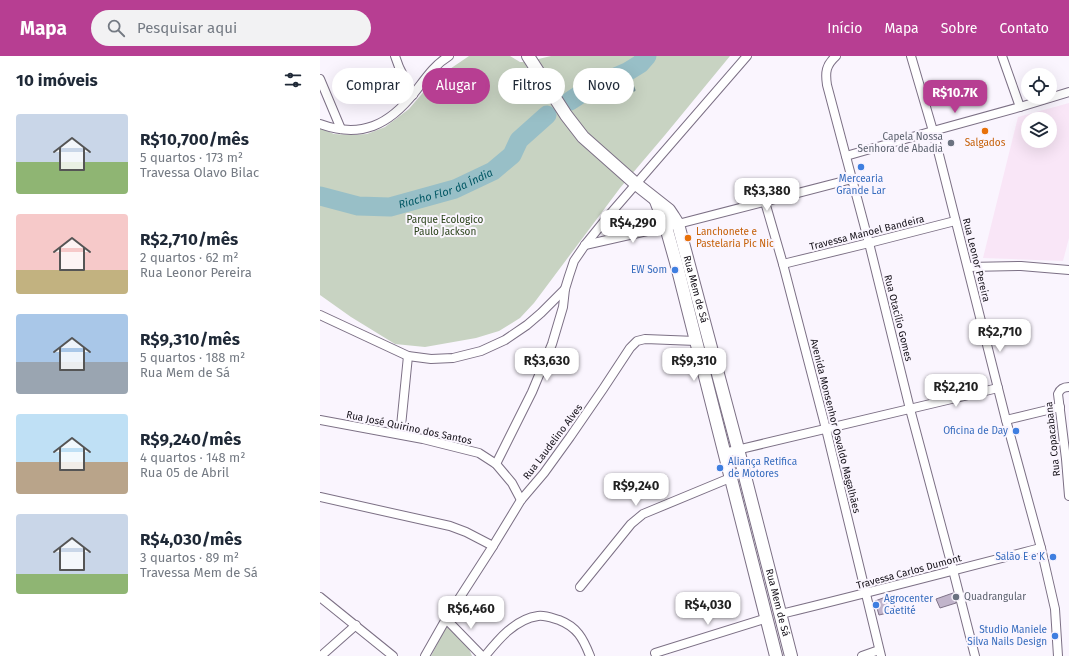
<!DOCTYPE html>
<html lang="pt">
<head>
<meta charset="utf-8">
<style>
	:root { --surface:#fff; --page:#f2f2f3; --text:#1f2937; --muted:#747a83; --accent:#b73e92 }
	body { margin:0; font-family:"Fira Sans",sans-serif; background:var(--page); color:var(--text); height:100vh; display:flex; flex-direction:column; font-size:15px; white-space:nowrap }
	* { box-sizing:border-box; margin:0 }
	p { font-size:13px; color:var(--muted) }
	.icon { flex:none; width:22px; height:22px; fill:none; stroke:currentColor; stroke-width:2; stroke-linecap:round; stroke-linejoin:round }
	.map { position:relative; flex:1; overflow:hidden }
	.drawer { display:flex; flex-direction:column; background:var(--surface); width:320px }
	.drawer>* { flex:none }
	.hud { position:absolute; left:12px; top:12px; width:380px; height:36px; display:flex; gap:8px }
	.buttons { position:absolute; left:701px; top:12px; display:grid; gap:8px }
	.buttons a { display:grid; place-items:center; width:36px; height:36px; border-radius:50%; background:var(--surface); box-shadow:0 4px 16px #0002; font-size:20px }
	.price { position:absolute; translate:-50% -34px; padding:0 9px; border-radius:8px; background:#fff; color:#222; font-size:13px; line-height:26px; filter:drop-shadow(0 1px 2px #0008) }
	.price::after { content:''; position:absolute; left:50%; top:24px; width:12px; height:9px; margin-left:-6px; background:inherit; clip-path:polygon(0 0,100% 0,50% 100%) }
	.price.on { background:var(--accent); color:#fff }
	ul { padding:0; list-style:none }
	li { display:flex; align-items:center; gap:12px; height:100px; padding:0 16px }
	li span { display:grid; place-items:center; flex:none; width:112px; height:80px; border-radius:4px; color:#555 }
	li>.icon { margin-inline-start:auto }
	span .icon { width:48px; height:48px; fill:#fffc; stroke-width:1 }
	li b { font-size:17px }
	h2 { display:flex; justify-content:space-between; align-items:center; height:48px; padding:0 16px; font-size:17px }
	.pill { padding:0 14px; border-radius:18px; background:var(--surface); box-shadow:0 4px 16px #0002; font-size:14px; line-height:36px }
	.pill.on { background:var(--accent); color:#fff }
	header { display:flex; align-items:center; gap:24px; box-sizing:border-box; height:56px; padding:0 20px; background:var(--accent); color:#fff }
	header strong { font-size:19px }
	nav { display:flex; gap:22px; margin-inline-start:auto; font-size:14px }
	.search { width:280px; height:36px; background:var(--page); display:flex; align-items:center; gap:10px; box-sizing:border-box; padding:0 14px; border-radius:22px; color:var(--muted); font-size:15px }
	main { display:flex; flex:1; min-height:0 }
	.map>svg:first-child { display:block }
	.industrial { fill:#f9e6f7; fill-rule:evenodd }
	.green { fill:#c8d3c2 }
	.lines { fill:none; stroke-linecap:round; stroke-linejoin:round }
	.stream { stroke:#718b93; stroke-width:3 }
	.river { stroke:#98bfc7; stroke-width:19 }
	.building { fill:#c1b4cb; stroke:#7f7388 }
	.street-casing { stroke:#7c7085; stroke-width:10 }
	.secondary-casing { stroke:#7c7085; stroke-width:14 }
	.street { stroke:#fff; stroke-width:8 }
	.secondary { stroke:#fff; stroke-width:12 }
	.food-dot { fill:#e8710a; stroke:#faf5fe; stroke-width:1.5 }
	.worship-dot { fill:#6b7280; stroke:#faf5fe; stroke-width:1.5 }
	.shop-dot { fill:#3f7fe0; stroke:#faf5fe; stroke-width:1.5 }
	.labels { text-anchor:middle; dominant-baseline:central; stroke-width:4; stroke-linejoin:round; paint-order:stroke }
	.worship-label { font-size:10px; fill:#5b616d; stroke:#faf5fe; text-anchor:end }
	.food-label { font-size:10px; fill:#c56008; stroke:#faf5fe }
	.shop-label { font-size:10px; fill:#366cbe; stroke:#faf5fe; text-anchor:end }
	.park-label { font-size:10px; fill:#284117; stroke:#faf5fe }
	.street-label { font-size:10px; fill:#151119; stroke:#faf5fe }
	.water-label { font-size:11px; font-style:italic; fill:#005764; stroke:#faf5fe }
</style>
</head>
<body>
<header>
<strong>Mapa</strong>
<div class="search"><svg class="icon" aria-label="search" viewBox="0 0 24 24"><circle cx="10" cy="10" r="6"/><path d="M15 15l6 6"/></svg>Pesquisar aqui</div>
<nav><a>Início</a><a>Mapa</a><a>Sobre</a><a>Contato</a></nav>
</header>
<main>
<section class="drawer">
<h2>10 imóveis<svg class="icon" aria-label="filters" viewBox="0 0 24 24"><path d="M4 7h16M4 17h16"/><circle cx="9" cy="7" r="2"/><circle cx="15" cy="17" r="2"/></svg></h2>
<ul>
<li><span style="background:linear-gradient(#c9d6e8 60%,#8fb573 0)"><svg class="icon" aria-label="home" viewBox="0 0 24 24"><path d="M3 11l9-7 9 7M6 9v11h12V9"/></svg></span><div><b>R$10,700/mês</b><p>5 quartos · 173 m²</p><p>Travessa Olavo Bilac</p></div></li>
<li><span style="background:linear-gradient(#f6c9c9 70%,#c2b280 0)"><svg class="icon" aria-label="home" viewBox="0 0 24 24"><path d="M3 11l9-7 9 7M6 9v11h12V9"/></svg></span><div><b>R$2,710/mês</b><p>2 quartos · 62 m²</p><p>Rua Leonor Pereira</p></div></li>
<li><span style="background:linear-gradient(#a9c7e8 60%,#9aa5b1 0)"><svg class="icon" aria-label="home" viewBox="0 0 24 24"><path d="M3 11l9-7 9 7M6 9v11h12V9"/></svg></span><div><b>R$9,310/mês</b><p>5 quartos · 188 m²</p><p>Rua Mem de Sá</p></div></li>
<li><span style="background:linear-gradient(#bfe0f5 60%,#b9a48a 0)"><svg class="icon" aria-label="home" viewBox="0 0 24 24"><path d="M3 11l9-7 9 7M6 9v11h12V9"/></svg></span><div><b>R$9,240/mês</b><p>4 quartos · 148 m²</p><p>Rua 05 de Abril</p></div></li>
<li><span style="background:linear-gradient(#c9d6e8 75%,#8fb573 0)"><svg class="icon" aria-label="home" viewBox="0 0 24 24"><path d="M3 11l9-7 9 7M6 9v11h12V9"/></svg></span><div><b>R$4,030/mês</b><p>3 quartos · 89 m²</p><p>Travessa Mem de Sá</p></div></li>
</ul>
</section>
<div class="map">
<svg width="749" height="600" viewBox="0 0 749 600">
	<rect width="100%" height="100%" fill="#faf5fe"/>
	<path class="industrial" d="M749 47V182L743 205 663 202 698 61ZM708 63H730V85H708Z"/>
	<g class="green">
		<polygon points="149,0 190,0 200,6 206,6 231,0 410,0 345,79 300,132 214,247 200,262 179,275 156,282 105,291 75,288 31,261 0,239 0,72 14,78 33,79 47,78 65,71 89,53 106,33 124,17"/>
		<polygon points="127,569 149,593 152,600 111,600"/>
	</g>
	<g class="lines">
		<polyline class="stream" points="307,16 314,34"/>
		<g class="river">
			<polyline points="250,45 270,32 307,16 320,8 327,0"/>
			<path id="s1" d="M0 140 38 150 70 151 135 133 173 115 192 99 199 84 227 59"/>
		</g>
	</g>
	<g class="building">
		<polygon points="633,537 636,547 620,552 616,543"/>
		<polygon points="571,539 576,555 559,559 555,545"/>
	</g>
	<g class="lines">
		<defs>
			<g id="street">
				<polyline points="75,0 79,11 93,39"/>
				<path d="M516 0C506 9 505 16 507 29L549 187 590 353 633 514 655 600"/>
				<polyline points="591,0 613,75 686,364 721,492 735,553 738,600"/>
				<polyline points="682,0 700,51"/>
				<polyline points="0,23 21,73"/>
				<path d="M0 68C41 83 69 69 95 36 105 23 114 9 129 0"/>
				<polyline points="526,100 613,75 700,51 749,36"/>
				<polyline points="445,146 463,208 506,373 561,600"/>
				<polyline points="265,189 358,168 532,123"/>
				<polyline points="463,208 549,187 635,165"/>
				<polyline points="648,211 701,210 749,214"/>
				<polyline points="0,259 88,300 111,303 133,302 161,295 185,284 207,269 221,257 245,233"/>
				<path d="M749 331C743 331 740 333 738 338L746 403 749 440"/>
				<polyline points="0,364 103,383 159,397 176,408 192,427 201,444"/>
				<polyline points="686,364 740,351"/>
				<polyline points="81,370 88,300"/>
				<polyline points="404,397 678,332"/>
				<polyline points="176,408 212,336 232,288 243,251 245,233 249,220 254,205 265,189 290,158 427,0"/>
				<polyline points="0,441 130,470 146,476 173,490"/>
				<polyline points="260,531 311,468 323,458 410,422"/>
				<polyline points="0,541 73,600"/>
				<path d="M461 558C548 537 634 514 721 492"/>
				<polyline points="126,563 162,600"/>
				<polyline points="335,597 447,562"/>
				<polyline points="1,600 36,569"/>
				<polyline points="105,600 126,563 173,490 201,444 224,417 250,381 283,333 310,292 317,285 325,283 376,285"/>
				<path d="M165 600C178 584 195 563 218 560 225 559 232 562 239 564 257 571 263 582 270 600"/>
				<polyline points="542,600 559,594"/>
			</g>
			<g id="secondary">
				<path id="s2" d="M208 0 246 59 263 81 316 128 349 154 353 160 358 168 418 393 471 600"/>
				<polyline points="336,145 346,171 357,210 456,600"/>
			</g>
		</defs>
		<use href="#street" class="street-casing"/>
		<use href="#secondary" class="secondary-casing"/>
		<use href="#street" class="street"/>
		<use href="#secondary" class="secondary"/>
	</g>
	<g class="food-dot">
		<circle cx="665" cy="75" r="4"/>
		<circle cx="368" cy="182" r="4"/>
	</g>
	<g class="worship-dot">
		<circle cx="631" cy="87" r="4"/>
		<circle cx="636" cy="541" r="4"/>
	</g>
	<g class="shop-dot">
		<circle cx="541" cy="111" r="4"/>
		<circle cx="355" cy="214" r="4"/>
		<circle cx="696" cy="375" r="4"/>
		<circle cx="400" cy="412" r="4"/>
		<circle cx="733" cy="501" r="4"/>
		<circle cx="556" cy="549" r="4"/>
		<circle cx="735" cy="580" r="4"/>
	</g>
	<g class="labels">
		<g class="worship-label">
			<text x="623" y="81">Capela Nossa<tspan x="623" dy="12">Senhora de Abadia</tspan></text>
			<text x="644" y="541" text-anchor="start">Quadrangular</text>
		</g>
		<g class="food-label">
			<text x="665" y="87">Salgados</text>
			<text x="376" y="176" text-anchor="start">Lanchonete e<tspan x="376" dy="12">Pastelaria Pic Nic</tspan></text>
		</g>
		<g class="shop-label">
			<text x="541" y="123" text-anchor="middle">Mercearia<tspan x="541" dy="12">Grande Lar</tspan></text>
			<text x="347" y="214">EW Som</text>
			<text x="688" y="375">Oficina de Day</text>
			<text x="408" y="406" text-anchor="start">Aliança Retifica<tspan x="408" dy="12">de Motores</tspan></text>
			<text x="725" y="501">Salão E e K</text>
			<text x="564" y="543" text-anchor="start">Agrocenter<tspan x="564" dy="12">Caetité</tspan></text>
			<text x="727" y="574">Studio Maniele<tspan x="727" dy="12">Silva Nails Design</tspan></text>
		</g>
		<g class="park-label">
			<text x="125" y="164">Parque Ecologico<tspan x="125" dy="12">Paulo Jackson</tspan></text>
		</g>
		<g class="street-label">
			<text transform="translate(547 177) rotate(-14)">Travessa Manoel Bandeira</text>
			<text transform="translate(656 204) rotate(76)">Rua Leonor Pereira</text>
			<text stroke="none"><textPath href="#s2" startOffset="295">Rua Mem de Sá</textPath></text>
			<text transform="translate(578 262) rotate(76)">Rua Otacílio Gomes</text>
			<text transform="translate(515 370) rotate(76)">Avenida Monsenhor Osvaldo Magalhães</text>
			<text transform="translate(89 372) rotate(12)">Rua José Quirino dos Santos</text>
			<text transform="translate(733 383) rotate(-96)">Rua Copacabana</text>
			<text transform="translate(233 386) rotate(-53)">Rua Laudelino Alves</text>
			<text transform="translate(589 516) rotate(-15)">Travessa Carlos Dumont</text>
			<text stroke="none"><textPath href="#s2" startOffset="619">Rua Mem de Sá</textPath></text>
		</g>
		<g class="water-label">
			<text stroke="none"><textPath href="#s1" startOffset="130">Riacho Flor da Índia</textPath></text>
		</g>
	</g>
</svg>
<div class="buttons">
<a><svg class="icon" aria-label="locate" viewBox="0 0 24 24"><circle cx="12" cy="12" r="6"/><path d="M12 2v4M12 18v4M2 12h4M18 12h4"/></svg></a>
<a><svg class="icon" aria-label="layers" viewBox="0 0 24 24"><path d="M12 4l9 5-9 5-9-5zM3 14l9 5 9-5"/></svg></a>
</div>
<b class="price on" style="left:635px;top:58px">R$10.7K</b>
<b class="price" style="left:447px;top:156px">R$3,380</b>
<b class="price" style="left:313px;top:188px">R$4,290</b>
<b class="price" style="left:680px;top:297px">R$2,710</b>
<b class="price" style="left:227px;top:326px">R$3,630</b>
<b class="price" style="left:374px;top:326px">R$9,310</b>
<b class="price" style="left:636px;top:352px">R$2,210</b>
<b class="price" style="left:316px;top:451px">R$9,240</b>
<b class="price" style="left:388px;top:570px">R$4,030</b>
<b class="price" style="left:151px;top:574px">R$6,460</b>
<div class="hud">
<a class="pill">Comprar</a>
<a class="pill on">Alugar</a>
<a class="pill">Filtros</a>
<a class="pill">Novo</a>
</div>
</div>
</main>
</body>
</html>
